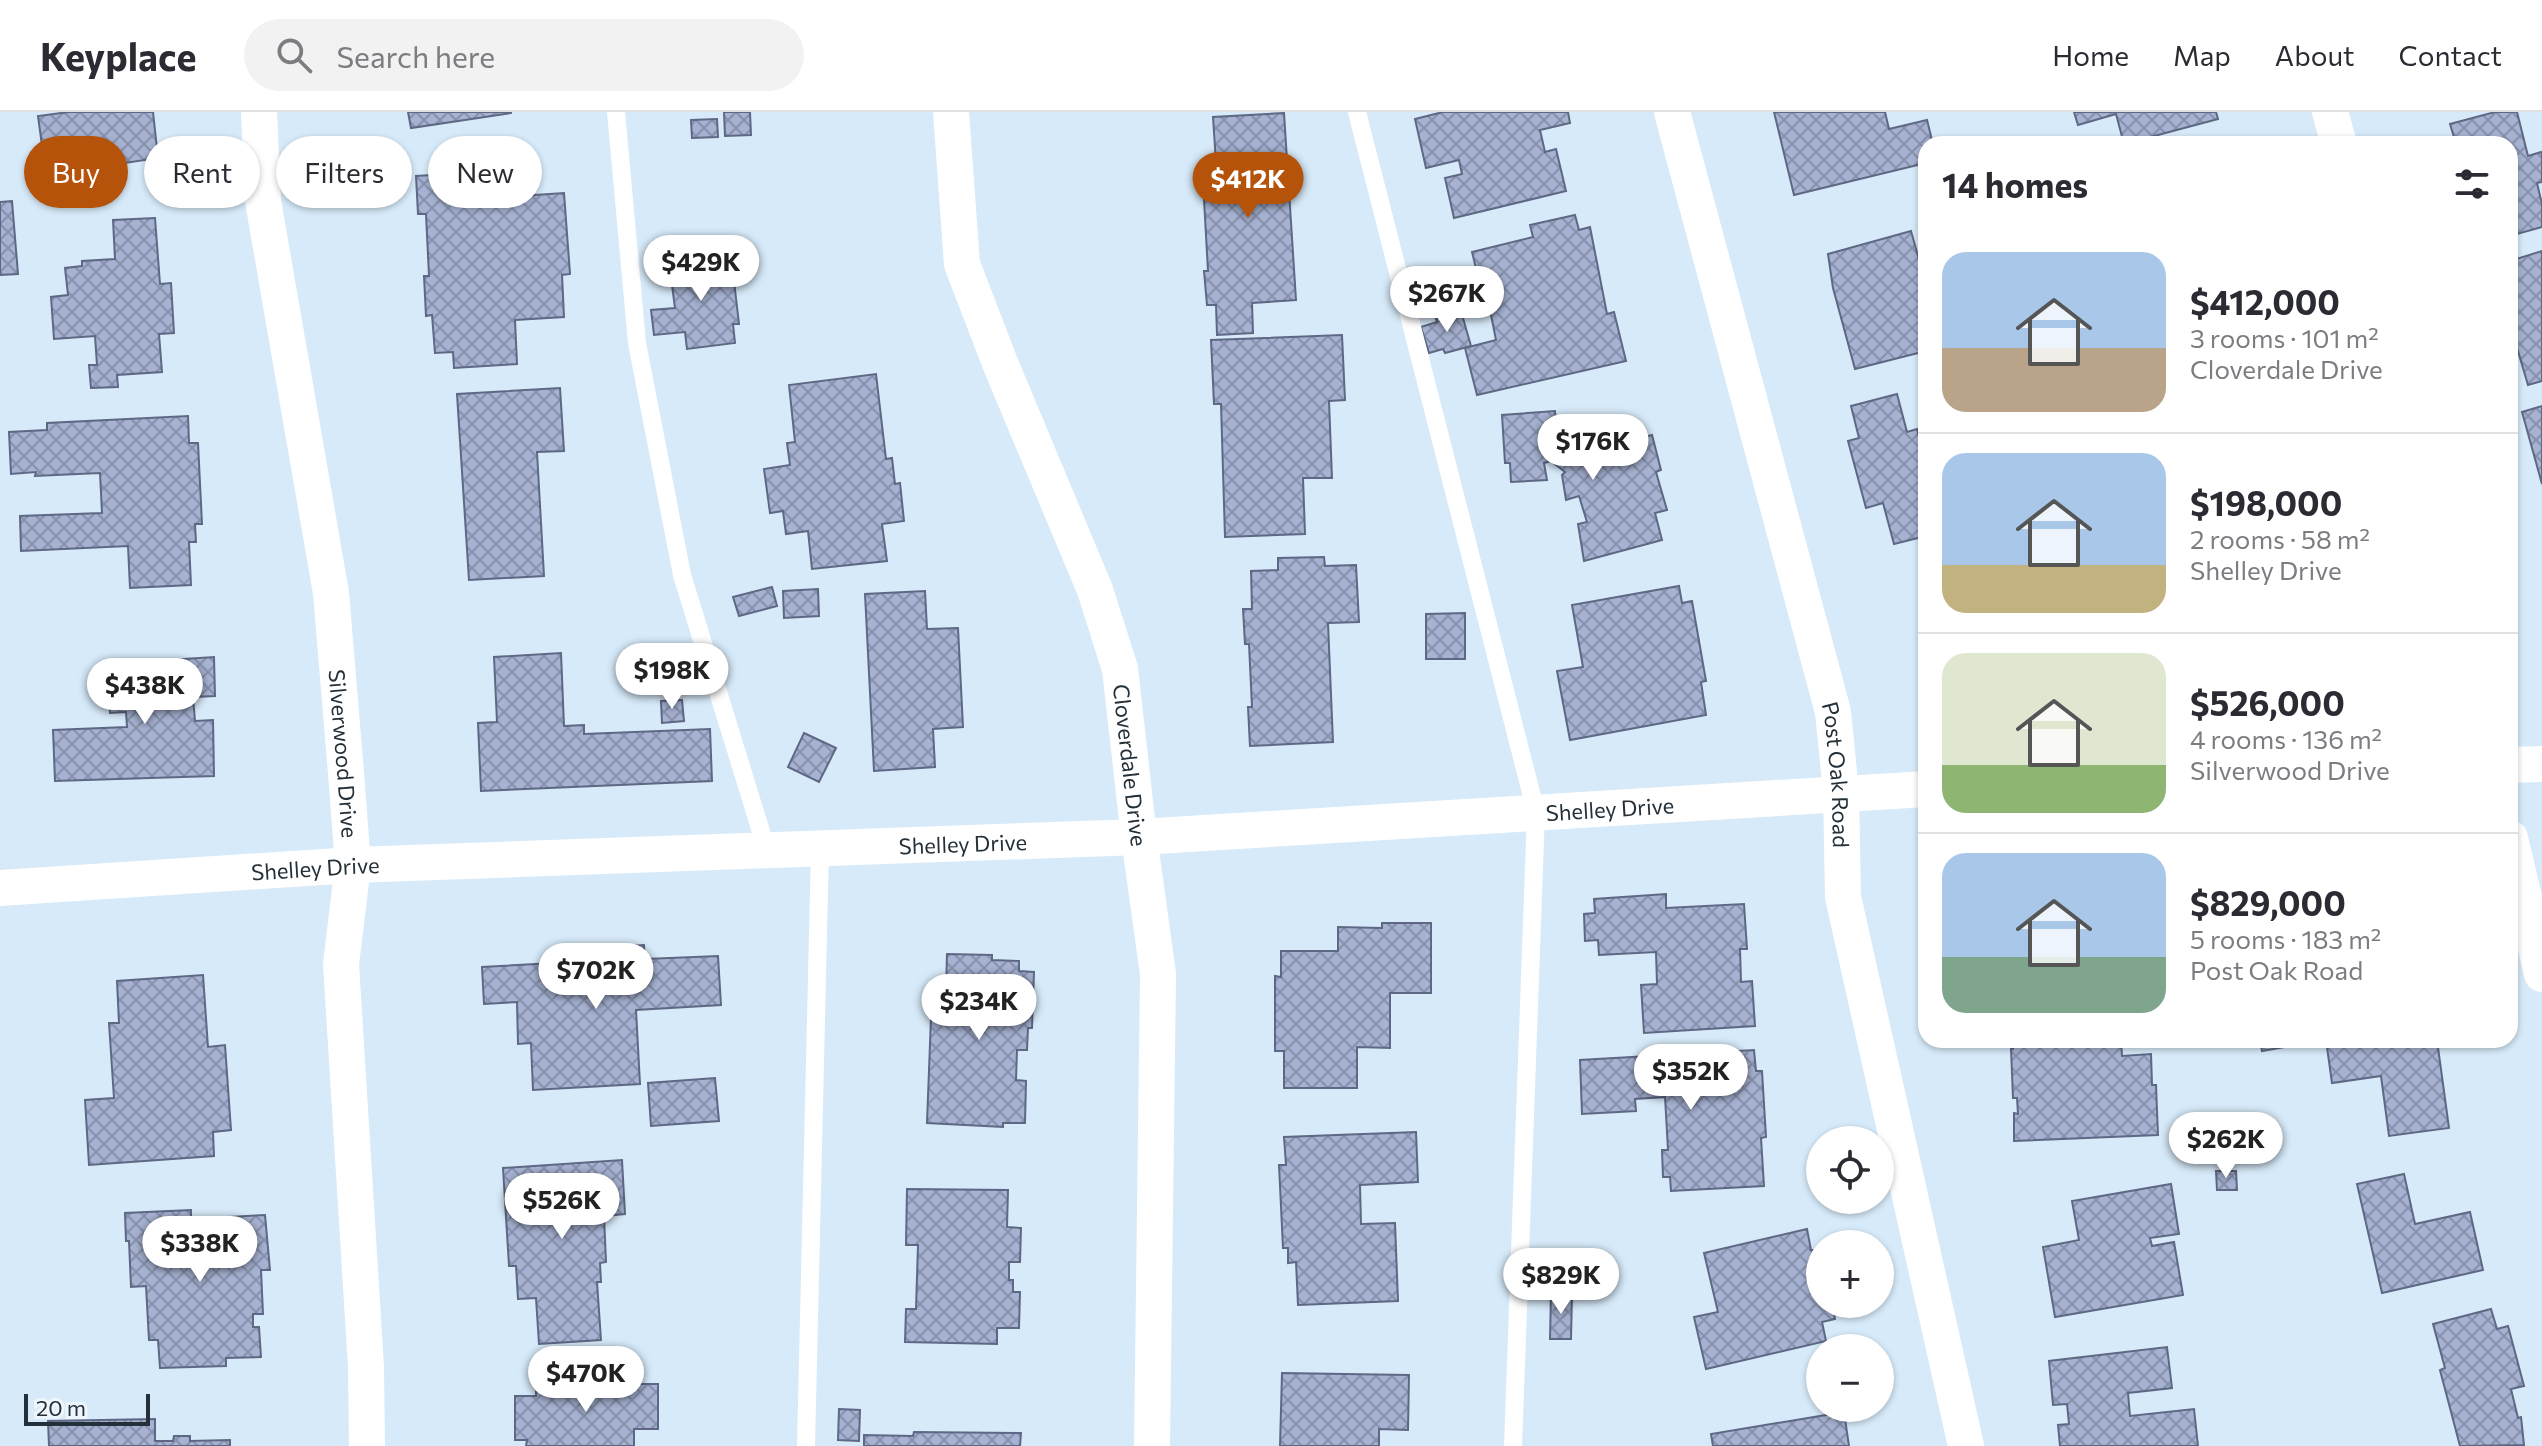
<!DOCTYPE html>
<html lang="en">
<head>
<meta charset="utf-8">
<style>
	:root { --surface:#fff; --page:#f2f2f3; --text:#2b2b33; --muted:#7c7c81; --line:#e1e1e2; --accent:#b45309 }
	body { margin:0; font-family:Commissioner,sans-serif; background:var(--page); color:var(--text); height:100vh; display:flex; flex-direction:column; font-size:30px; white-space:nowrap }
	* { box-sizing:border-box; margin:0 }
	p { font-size:26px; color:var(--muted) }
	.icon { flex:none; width:44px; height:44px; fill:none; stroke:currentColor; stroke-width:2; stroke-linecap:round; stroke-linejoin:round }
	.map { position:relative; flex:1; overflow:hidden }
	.panel { position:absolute; left:1918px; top:24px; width:600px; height:912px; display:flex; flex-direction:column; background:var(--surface); border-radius:24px; box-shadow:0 2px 6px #0004 }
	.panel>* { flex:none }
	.banner { position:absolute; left:24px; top:24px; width:760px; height:72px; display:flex; gap:16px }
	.fabs { position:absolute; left:1806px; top:1014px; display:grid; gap:16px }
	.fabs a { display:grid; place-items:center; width:88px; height:88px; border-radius:50%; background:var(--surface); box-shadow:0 2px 6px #0004; font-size:40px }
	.scale { position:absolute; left:24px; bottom:20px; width:126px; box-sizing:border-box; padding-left:8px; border:4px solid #243039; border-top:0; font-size:22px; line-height:28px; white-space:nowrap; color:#243039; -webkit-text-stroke:6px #eff6fb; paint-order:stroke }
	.price { position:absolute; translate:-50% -68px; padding:0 18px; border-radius:28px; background:#fff; color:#222; font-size:26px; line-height:52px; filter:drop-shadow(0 2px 4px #0008) }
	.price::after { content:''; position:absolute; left:50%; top:48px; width:24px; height:18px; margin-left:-12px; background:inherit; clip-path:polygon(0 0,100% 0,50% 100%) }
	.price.on { background:var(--accent); color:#fff }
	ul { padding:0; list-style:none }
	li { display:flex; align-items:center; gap:24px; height:200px; padding:0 24px }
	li+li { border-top:2px solid var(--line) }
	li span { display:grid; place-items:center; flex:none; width:224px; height:160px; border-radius:24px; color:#555 }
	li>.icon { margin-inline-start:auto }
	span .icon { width:96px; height:96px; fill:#fffc; stroke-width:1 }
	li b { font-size:34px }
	h2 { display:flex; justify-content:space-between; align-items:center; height:96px; padding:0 24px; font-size:34px }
	.chip { padding:0 28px; border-radius:36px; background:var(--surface); box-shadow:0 2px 6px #0004; font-size:28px; line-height:72px }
	.chip.on { background:var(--accent); color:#fff }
	header { display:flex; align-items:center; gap:48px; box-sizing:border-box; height:112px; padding:0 40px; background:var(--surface); border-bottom:2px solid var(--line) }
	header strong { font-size:38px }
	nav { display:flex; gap:44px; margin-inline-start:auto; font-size:28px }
	.search { width:560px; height:72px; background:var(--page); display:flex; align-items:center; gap:20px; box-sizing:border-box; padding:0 28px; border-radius:44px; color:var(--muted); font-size:30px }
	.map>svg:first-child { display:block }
	.building { fill:url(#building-cross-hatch); stroke:#5e6885; stroke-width:2 }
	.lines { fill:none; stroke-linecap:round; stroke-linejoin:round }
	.lane { stroke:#fff; stroke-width:18 }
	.street { stroke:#fff; stroke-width:36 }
	.labels { text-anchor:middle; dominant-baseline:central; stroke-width:6; stroke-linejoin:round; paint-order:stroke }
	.street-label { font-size:22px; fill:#243039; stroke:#eff6fb }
</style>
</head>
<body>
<header>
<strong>Keyplace</strong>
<div class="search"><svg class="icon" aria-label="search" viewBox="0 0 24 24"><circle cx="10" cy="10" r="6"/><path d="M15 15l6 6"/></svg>Search here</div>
<nav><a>Home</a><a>Map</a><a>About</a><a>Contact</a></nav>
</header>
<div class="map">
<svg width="2542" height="1334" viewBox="0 0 2542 1334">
	<defs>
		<pattern id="building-cross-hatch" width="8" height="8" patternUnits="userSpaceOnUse" patternTransform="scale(2)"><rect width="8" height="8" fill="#a6b2d2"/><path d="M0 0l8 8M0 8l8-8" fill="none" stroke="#8791ab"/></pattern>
	</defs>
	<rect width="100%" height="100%" fill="#d7eaf9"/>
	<g class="building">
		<polygon points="69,0 153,0 158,46 46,63 38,4"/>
		<polygon points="408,0 511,0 511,1 411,16"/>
		<polygon points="724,0 750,0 751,23 725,24"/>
		<polygon points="1443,0 1568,0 1570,11 1540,18 1545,40 1556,37 1566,79 1454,106 1445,66 1462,62 1459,48 1426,56 1415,7"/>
		<polygon points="1774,0 1885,0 1889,17 1927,8 1933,32 1926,32 1926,51 1794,83"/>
		<polygon points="2074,0 2216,0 2218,7 2124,32 2116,2 2078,13"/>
		<polygon points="2495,0 2517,0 2528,44 2541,40 2542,43 2542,70 2537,71 2542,92 2542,115 2510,124 2510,32 2456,32 2450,12"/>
		<polygon points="1284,1 1296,188 1252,191 1253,221 1217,223 1216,193 1207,193 1204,159 1208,159 1202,52 1216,51 1213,5"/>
		<polygon points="717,7 718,25 692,26 691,8"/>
		<polygon points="501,59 503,85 564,81 570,162 562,163 564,205 515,208 517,252 454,256 453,240 435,241 432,203 426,204 424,164 429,164 426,102 418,102 416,64"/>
		<polygon points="12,89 18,162 0,163 0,90"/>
		<polygon points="1575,103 1579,118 1590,115 1607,202 1614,200 1626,249 1477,283 1465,236 1496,228 1487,183 1483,185 1472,140 1533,125 1530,113"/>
		<polygon points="155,106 160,172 171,171 174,221 159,222 162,260 117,263 118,275 91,276 89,253 97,253 95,224 54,227 51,185 68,183 65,156 82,154 82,149 115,147 113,108"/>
		<polygon points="1911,119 1922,158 1926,157 1926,202 1919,204 1926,239 1855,257 1833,176 1828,142"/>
		<polygon points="2542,139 2542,269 2528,273 2510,212 2510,149"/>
		<polygon points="731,143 739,212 733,212 735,231 687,237 685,220 654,223 651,198 675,196 669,150"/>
		<polygon points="1461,199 1471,234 1445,241 1443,237 1429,241 1421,215 1437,210 1436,207"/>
		<polygon points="1342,223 1345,288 1329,289 1332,366 1303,366 1305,422 1225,425 1221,292 1214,292 1211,228"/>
		<polygon points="876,262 886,347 892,346 895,372 900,371 904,409 882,412 887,449 812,457 808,419 786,422 783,399 770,401 764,357 790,353 787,331 795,330 789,273"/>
		<polygon points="560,276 564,339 537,340 544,464 469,468 457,282"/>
		<polygon points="1897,282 1907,320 1917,317 1926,353 1926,424 1894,432 1883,391 1866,396 1848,329 1859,326 1851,294"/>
		<polygon points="2542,294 2542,372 2522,300"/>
		<polygon points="1555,299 1558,336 1566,345 1652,323 1661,358 1656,360 1667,398 1655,401 1662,428 1584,449 1578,412 1587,410 1579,384 1566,388 1562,363 1565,360 1551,349 1544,351 1547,368 1511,370 1510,351 1505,351 1502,303"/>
		<polygon points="188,304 189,331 198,331 202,412 195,412 196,430 189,430 191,473 130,476 128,434 21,439 20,404 102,401 100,361 35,364 36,360 11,362 9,320 47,318 47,311"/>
		<polygon points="1324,445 1325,454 1356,453 1359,510 1328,511 1333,630 1250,634 1248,595 1252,595 1249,532 1245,532 1243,497 1252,497 1251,459 1278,458 1278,446"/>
		<polygon points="1679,474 1682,491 1692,489 1706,569 1701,570 1706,603 1570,628 1557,559 1583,555 1572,493"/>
		<polygon points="772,475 777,494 739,504 733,485"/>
		<polygon points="818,477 819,504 784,506 783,479"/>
		<polygon points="925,479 927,517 958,516 963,615 933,617 935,655 874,659 865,482"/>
		<polygon points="1465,501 1465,547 1426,547 1426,502"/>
		<polygon points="561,541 564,614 584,613 584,622 710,617 712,669 481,679 478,611 497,610 494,545"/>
		<polygon points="214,545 215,584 193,585 195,609 213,608 214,664 55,669 53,618 127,615 126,600 110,601 107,552"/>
		<polygon points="682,588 684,609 662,611 661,589"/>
		<polygon points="804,621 836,636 819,670 788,655"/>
		<polygon points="1666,782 1666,796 1744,792 1747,837 1740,837 1741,870 1752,869 1755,914 1644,921 1641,873 1657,872 1656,840 1599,843 1598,828 1585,829 1584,802 1595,801 1594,787"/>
		<polygon points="1382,811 1431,811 1431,881 1390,881 1390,936 1357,935 1357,976 1284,976 1284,939 1275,939 1275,864 1281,865 1281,839 1338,839 1338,815 1382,816"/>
		<polygon points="644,833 645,847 718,844 721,893 636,898 640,972 533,978 531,931 518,932 517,890 484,892 482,855 553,851 554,860 596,858 594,836"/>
		<polygon points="947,842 992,843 992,848 1019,849 1019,859 1034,860 1032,916 1028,916 1027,938 1017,938 1016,968 1026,969 1025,1011 1003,1011 1003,1015 927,1011 932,879 946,879"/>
		<polygon points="203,863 208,935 225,933 231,1018 213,1020 214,1044 89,1053 85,988 114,986 109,911 119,911 117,869"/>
		<polygon points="2013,928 2121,928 2122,944 2151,942 2152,973 2156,973 2158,1023 2014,1029 2014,1001 2018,1002 2017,986 2013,986 2011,937 2013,937"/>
		<polygon points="2260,928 2284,928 2285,935 2262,939"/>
		<polygon points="2326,928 2437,928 2449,1016 2389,1024 2381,964 2332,971"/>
		<polygon points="1754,938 1756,959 1762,959 1766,1025 1761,1026 1764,1074 1671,1079 1670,1065 1663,1065 1662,1038 1668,1038 1665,985 1635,987 1636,999 1582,1002 1580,948"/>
		<polygon points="715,966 719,1009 651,1014 648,971"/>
		<polygon points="1416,1020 1418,1070 1360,1073 1361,1112 1395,1111 1398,1189 1298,1193 1296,1150 1288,1151 1288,1136 1283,1136 1279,1053 1286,1053 1284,1025"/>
		<polygon points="622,1048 625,1102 604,1104 606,1150 600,1151 601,1170 597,1170 601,1228 539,1232 536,1186 518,1187 516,1154 509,1154 503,1056"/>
		<polygon points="2216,1059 2236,1059 2237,1078 2217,1078"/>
		<polygon points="2404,1062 2415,1112 2470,1100 2483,1158 2382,1181 2357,1072"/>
		<polygon points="2171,1072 2179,1122 2150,1126 2152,1134 2174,1130 2183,1183 2055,1205 2043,1135 2079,1128 2072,1089"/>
		<polygon points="907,1077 1008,1078 1007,1115 1021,1116 1020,1150 1009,1150 1009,1168 1013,1168 1013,1180 1020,1180 1019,1216 997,1216 997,1232 905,1230 906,1197 916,1197 918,1133 906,1133"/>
		<polygon points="191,1098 191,1107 265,1103 270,1158 261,1158 263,1202 253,1202 253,1215 259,1215 261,1245 226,1246 226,1254 160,1256 158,1228 149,1228 146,1174 131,1175 129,1129 126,1129 125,1101"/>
		<polygon points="1807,1117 1811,1138 1820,1138 1820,1192 1832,1192 1835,1207 1822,1210 1826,1229 1706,1257 1694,1205 1718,1200 1704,1141"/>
		<polygon points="1551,1181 1572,1182 1571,1227 1550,1227"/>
		<polygon points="2491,1197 2497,1217 2508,1214 2524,1274 2511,1277 2518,1306 2521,1305 2524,1333 2460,1334 2440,1258 2445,1256 2433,1212"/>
		<polygon points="2167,1235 2172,1276 2128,1281 2130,1304 2194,1297 2198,1334 2060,1334 2058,1313 2069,1312 2067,1292 2053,1293 2049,1249"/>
		<polygon points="1282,1261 1409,1263 1408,1318 1379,1317 1379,1334 1280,1334"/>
		<polygon points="536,1272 658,1272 658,1317 634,1317 634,1334 526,1334 527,1328 515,1328 515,1284 536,1284"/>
		<polygon points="839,1297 860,1298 859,1329 838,1328"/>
		<polygon points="1844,1300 1849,1334 1713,1334 1711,1322"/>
		<polygon points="155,1307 155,1329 173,1329 174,1324 190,1324 190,1329 230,1328 230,1334 49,1334 48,1309"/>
		<polygon points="914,1320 1021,1321 1020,1334 864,1334 864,1323 913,1324"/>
	</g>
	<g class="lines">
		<g class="lane">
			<polyline points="616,0 637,231 682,463 767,739"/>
			<polyline points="1357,0 1536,700 1513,1334"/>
			<polyline points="806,1334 820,736"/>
		</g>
		<g class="street">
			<path id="s1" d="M259 0 263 89 331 481 346 661 353 753 341 852 366 1255 367 1334"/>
			<path id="s2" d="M951 0 962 152 1000 251 1095 478 1120 557 1139 725 1158 862 1152 1334"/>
			<path id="s3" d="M1672 0 1833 600 1841 680 1843 785 1966 1334"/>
			<polyline points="2330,0 2339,32"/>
			<polyline points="2510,653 2542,652"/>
			<polyline points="2510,726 2542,862"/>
			<path id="s4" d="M0 776 353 753 1139 725 1926 677"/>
		</g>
	</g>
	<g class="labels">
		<g class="street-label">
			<text stroke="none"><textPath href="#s1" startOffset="648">Silverwood Drive</textPath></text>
			<text stroke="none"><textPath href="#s2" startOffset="684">Cloverdale Drive</textPath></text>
			<text stroke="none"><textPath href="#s3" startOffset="684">Post Oak Road</textPath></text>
			<text stroke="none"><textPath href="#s4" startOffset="1612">Shelley Drive</textPath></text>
			<text stroke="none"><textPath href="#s4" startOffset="964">Shelley Drive</textPath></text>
			<text stroke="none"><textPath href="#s4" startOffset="316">Shelley Drive</textPath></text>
		</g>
	</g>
</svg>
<div class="fabs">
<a><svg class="icon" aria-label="locate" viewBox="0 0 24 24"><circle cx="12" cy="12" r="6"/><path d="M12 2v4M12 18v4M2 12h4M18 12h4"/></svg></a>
<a>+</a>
<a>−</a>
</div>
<div class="scale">20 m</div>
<b class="price on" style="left:1248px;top:108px">$412K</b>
<b class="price" style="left:701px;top:191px">$429K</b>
<b class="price" style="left:1447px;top:222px">$267K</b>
<b class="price" style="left:1593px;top:370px">$176K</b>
<b class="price" style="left:672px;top:599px">$198K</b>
<b class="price" style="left:145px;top:614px">$438K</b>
<b class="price" style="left:596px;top:899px">$702K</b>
<b class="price" style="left:979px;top:930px">$234K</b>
<b class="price" style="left:1691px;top:1000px">$352K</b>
<b class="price" style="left:2226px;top:1068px">$262K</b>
<b class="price" style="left:562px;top:1129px">$526K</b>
<b class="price" style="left:200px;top:1172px">$338K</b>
<b class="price" style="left:1561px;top:1204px">$829K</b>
<b class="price" style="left:586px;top:1302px">$470K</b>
<div class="banner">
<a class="chip on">Buy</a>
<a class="chip">Rent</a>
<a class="chip">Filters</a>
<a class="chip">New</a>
</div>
<section class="panel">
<h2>14 homes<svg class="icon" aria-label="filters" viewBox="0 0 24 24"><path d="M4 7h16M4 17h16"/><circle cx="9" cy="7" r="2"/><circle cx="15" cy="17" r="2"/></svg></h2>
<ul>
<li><span style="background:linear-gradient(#a9c7e8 60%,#b9a48a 0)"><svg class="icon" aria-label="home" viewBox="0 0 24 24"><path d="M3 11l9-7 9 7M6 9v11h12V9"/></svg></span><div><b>$412,000</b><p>3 rooms · 101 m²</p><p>Cloverdale Drive</p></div></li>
<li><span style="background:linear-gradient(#a9c7e8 70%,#c2b280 0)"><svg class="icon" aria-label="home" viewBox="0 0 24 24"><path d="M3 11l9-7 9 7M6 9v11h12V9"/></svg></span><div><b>$198,000</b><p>2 rooms · 58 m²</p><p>Shelley Drive</p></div></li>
<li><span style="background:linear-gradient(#dfe7d0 70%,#8fb573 0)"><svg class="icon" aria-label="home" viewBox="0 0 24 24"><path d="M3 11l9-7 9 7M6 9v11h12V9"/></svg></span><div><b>$526,000</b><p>4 rooms · 136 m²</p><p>Silverwood Drive</p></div></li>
<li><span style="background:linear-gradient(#a9c7e8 65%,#7fa58c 0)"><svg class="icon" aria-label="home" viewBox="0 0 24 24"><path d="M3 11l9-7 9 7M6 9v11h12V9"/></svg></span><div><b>$829,000</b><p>5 rooms · 183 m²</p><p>Post Oak Road</p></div></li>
</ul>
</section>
</div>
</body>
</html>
